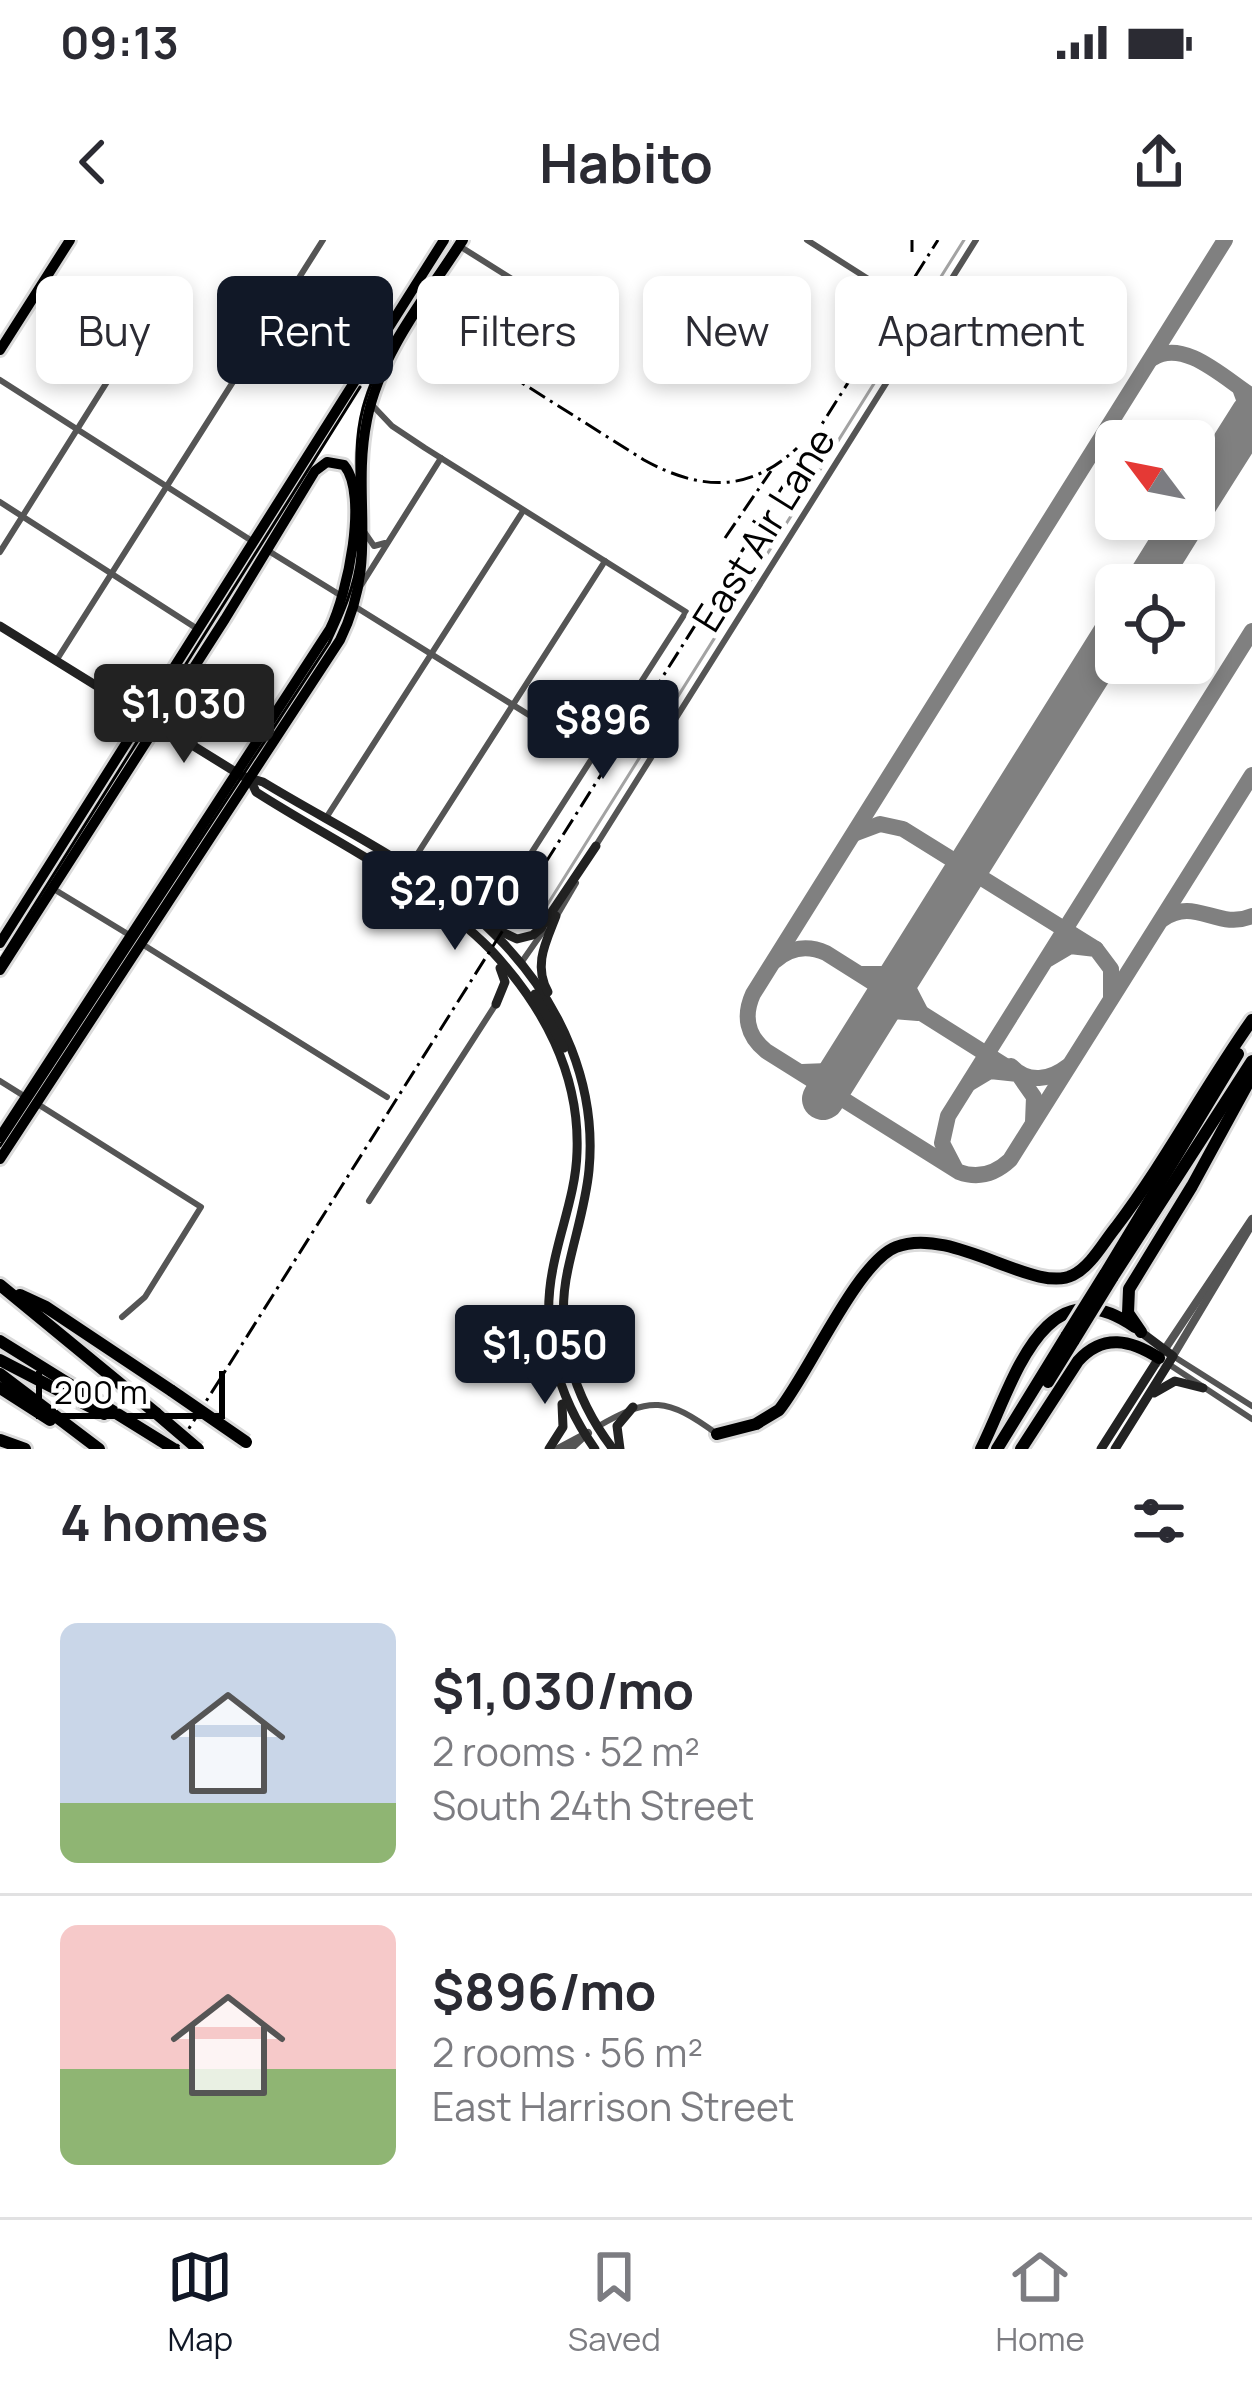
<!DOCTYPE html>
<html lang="en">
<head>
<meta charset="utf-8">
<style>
	:root { --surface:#fff; --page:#f7f7f7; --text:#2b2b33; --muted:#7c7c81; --line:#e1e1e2; --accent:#111827 }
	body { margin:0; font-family:Manrope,sans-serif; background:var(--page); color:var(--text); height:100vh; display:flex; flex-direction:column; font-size:45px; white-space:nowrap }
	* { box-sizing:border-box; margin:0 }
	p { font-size:39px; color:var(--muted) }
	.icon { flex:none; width:66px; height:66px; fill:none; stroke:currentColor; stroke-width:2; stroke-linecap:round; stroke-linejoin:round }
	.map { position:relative; height:1209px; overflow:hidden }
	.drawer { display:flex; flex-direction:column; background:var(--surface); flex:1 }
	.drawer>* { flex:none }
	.hud { position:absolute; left:36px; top:36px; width:1182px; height:108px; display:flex; gap:24px }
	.needle { width:78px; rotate:302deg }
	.buttons { position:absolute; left:1095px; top:180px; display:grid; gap:24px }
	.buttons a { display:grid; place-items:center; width:120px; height:120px; border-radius:18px; background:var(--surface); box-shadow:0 6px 18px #0003; font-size:60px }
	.scale { position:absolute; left:36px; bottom:30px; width:189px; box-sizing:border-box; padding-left:12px; border:6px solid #000; border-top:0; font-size:33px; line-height:42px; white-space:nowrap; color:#000; -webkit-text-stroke:9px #fff; paint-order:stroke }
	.price { position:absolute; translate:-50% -102px; padding:0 27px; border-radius:12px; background:var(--accent); color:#fff; font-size:39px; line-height:78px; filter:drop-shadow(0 3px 6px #0008) }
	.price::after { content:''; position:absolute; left:50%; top:72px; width:36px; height:27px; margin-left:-18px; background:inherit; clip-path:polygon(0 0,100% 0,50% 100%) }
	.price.current { background:#222; color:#fff }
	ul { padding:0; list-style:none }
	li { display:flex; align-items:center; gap:36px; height:300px; padding:0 60px }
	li+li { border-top:3px solid var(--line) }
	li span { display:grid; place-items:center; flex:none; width:336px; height:240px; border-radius:18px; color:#555 }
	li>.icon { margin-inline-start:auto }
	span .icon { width:144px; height:144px; fill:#fffc; stroke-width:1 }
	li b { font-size:51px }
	h2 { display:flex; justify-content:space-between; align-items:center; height:144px; padding:0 60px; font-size:51px }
	.chip { padding:0 42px; border-radius:18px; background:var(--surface); box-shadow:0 6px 18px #0003; font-size:42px; line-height:108px }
	.chip.current { background:var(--accent); color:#fff }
	.status { display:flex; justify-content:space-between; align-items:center; height:84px; padding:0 60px; background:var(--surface); direction:ltr }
	.status svg { height:33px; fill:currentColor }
	header { display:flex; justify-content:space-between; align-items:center; height:156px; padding:0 60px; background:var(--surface); font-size:54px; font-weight:700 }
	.tabs { display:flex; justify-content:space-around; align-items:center; height:168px; border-top:3px solid var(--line); background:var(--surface); font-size:33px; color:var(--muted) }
	.tabs a { display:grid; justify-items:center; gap:6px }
	.tabs .current { color:var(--accent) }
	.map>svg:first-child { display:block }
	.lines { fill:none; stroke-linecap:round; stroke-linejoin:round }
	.stream { stroke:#a3a3a3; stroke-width:3 }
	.taxiway { stroke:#808080; stroke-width:16 }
	.runway { stroke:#808080; stroke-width:42 }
	.primary-casing { stroke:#dbdbdb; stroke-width:16 }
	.motorway-casing { stroke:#dbdbdb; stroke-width:18 }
	.minor { stroke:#555; stroke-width:6 }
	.tertiary { stroke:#555; stroke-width:8 }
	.secondary { stroke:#222; stroke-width:9 }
	.primary { stroke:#000; stroke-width:10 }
	.motorway { stroke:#000; stroke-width:12 }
	.tram { stroke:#000; stroke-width:3 }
	.rail { stroke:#000; stroke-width:3; stroke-dasharray:18 6 3 6; stroke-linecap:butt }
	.motorway-bridge-casing { stroke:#dbdbdb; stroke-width:18; stroke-linecap:butt }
	.motorway-bridge { stroke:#000; stroke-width:12 }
	.labels { text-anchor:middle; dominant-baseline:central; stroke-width:12; stroke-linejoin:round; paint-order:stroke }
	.street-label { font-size:39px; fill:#000; stroke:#fff }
</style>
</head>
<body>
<div class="status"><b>09:13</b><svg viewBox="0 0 49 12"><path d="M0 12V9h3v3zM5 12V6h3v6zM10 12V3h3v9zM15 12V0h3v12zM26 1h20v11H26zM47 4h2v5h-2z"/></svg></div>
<header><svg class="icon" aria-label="back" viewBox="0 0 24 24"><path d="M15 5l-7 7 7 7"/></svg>Habito<svg class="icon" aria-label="share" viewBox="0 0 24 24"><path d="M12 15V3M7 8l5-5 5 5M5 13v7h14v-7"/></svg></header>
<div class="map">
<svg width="1252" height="1209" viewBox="0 0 1252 1209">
	<rect width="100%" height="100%" fill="#fff"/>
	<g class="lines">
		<polyline class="stream" points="534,686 964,0"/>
		<g class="taxiway">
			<path d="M1225 0 753 754C743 776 747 796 766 811L959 932C978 939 995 934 1010 920L1252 535"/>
			<path d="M1153 118C1184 98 1225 139 1252 156"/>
			<polyline points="1236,199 1248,170 1241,151"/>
			<polyline points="856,593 880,584 903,589 1096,709"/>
			<path d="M1163 679C1195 656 1218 691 1252 676"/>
			<polyline points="913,716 906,744 920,771"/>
			<polyline points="1048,719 1070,706 1096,709 1111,729 1111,758"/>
			<path d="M775 721C790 707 808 705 826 713L1018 834"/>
			<polyline points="861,734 887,734 912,717"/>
			<polyline points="868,788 893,771 918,773"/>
			<path d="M1011 826C1028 844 1050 840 1068 826"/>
			<polyline points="802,832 828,831 853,811"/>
			<polyline points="970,843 990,831 1018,834 1034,857 1033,882"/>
			<polyline points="955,928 942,903 948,876 1252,391"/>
		</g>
		<g class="runway">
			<polyline points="1194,266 1252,174"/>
			<polyline points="1145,345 1186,279"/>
			<polyline points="823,859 1116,391"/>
		</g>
		<defs>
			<g id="primary">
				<polyline points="0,110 70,0"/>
				<polyline points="0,703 444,0"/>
				<path d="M0 730 225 379 315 231 327 222 344 225C369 255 347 355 330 389L0 897"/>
				<path d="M0 919 340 400C380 319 351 260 367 180 380 114 427 56 463 0"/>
			</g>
			<g id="motorway">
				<polyline points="1105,1034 1238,814"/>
				<polyline points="1112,1038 1252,821"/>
				<polyline points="0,1045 157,1174"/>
				<polyline points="20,1055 46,1067 172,1151"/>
				<polyline points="1141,1092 1128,1073 1129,1049 1192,946 1252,836"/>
				<polyline points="0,1101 174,1209"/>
				<polyline points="0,1120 104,1174"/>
				<polyline points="0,1134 99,1209"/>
				<polyline points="1048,1142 1074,1100"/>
				<polyline points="0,1148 50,1180"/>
				<path d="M717 1194 756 1184 779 1170C809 1133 857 1022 896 1007 952 985 1035 1055 1073 1035 1091 1026 1103 1003 1116 987 1166 921 1204 848 1252 780"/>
				<polyline points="0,1200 25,1209"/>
				<path d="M981 1209C1013 1146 1042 1022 1135 1087"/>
				<polyline points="997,1209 1067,1095"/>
				<path d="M1021 1209 1078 1121C1103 1093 1131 1100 1159 1118"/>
			</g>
		</defs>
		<use href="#primary" class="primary-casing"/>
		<use href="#motorway" class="motorway-casing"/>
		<g class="minor">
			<polyline points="807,0 873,42"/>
			<polyline points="461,7 592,89 614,94"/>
			<polyline points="0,140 252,301"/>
			<polyline points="374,167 392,186 425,208 686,372 485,685"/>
			<polyline points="0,262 196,388"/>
			<polyline points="365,293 374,306 385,303"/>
			<polyline points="267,310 340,355"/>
			<polyline points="0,312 168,45"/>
			<polyline points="360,347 441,218"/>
			<polyline points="354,366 595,516"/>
			<polyline points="56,421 323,0"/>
			<polyline points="326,578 523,271"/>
			<polyline points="595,607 976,0"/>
			<polyline points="402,638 605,321"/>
			<polyline points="52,648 131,696"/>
			<polyline points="555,679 576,643"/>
			<polyline points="142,704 387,857"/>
			<polyline points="521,723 544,690"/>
			<polyline points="0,841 24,856"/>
			<polyline points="36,863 201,967 145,1057 122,1077"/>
			<polyline points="369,961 496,764"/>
			<polyline points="1173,1116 1252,1166"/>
			<polyline points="1170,1125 1252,1179"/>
			<path d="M597 1187C651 1156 666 1157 717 1194"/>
		</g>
		<g class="tertiary">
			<polyline points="1163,1112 1252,979"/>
			<polyline points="1173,1116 1249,989"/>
			<polyline points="558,1209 588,1193"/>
			<polyline points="570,1209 584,1196"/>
		</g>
		<g class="secondary">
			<path d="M0 386 242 536 263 542C345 592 439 634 505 705 562 766 597 846 589 930 586 963 575 996 568 1029 554 1093 573 1157 613 1209"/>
			<path d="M251 541 256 552C329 599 431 648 490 709 543 765 580 834 577 912 576 952 560 990 553 1028 540 1092 557 1156 595 1209"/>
			<polyline points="496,689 517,699 533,695 541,688 596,606"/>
			<path d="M548 752C533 725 546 702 556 676"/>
			<polyline points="535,754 564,808"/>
			<polyline points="496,764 505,742 500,728"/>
			<polyline points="1154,1153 1175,1141 1203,1148"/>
			<polyline points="549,1209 563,1187 562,1164"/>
			<polyline points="620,1209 617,1186 633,1167"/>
			<polyline points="1101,1209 1159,1118"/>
			<polyline points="1115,1209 1173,1116 1141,1092"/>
		</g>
		<use href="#primary" class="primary"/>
		<use href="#motorway" class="motorway"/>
		<g class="tram">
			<polyline points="0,720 360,147"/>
			<path d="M0 906 329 403C342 375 355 347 358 316 362 266 350 217 363 168 379 108 425 52 458 0"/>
		</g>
		<g class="rail">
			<polyline points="912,0 912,12"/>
			<path d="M446 95 644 220C699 250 748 254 797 208"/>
			<polyline points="725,298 771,231"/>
			<polyline points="176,1209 938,0"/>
		</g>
		<defs>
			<g id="motorway-bridge">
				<polyline points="1067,1095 1105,1034"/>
				<polyline points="1074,1100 1112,1038"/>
				<polyline points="172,1151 246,1202"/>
				<polyline points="157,1174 198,1209"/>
			</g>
		</defs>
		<use href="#motorway-bridge" class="motorway-bridge-casing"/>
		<use href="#motorway-bridge" class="motorway-bridge"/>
	</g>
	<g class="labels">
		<g class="street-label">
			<text transform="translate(763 289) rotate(-58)">East Air Lane</text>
		</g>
	</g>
</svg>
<div class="buttons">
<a><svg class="needle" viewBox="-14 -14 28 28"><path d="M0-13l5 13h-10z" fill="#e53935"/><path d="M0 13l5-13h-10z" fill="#7c7c81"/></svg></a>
<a><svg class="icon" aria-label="locate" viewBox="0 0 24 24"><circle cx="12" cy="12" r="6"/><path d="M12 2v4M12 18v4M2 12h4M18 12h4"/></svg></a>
</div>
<div class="scale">200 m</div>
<b class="price current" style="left:184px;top:526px">$1,030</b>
<b class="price" style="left:603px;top:542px">$896</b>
<b class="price" style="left:455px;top:713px">$2,070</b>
<b class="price" style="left:545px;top:1167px">$1,050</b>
<div class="hud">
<a class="chip">Buy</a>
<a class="chip current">Rent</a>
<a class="chip">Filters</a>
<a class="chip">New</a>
<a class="chip">Apartment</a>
</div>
</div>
<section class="drawer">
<h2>4 homes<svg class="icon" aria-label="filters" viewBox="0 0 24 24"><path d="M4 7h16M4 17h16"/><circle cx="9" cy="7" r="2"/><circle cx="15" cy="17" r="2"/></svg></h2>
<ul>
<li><span style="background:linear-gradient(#c9d6e8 75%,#8fb573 0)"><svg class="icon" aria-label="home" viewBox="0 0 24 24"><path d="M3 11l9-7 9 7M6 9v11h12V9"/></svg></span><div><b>$1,030/mo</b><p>2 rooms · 52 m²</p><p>South 24th Street</p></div></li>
<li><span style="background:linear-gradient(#f6c9c9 60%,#8fb573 0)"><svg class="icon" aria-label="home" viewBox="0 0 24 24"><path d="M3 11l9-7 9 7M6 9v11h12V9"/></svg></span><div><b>$896/mo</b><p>2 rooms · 56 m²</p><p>East Harrison Street</p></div></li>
</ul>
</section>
<nav class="tabs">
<a class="current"><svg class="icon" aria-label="map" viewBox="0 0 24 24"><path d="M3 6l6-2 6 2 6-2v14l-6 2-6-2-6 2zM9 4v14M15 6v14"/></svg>Map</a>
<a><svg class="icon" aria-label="saved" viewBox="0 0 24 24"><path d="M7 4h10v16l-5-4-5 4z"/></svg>Saved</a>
<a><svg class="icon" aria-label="home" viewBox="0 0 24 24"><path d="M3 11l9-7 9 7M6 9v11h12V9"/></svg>Home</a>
</nav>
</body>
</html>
